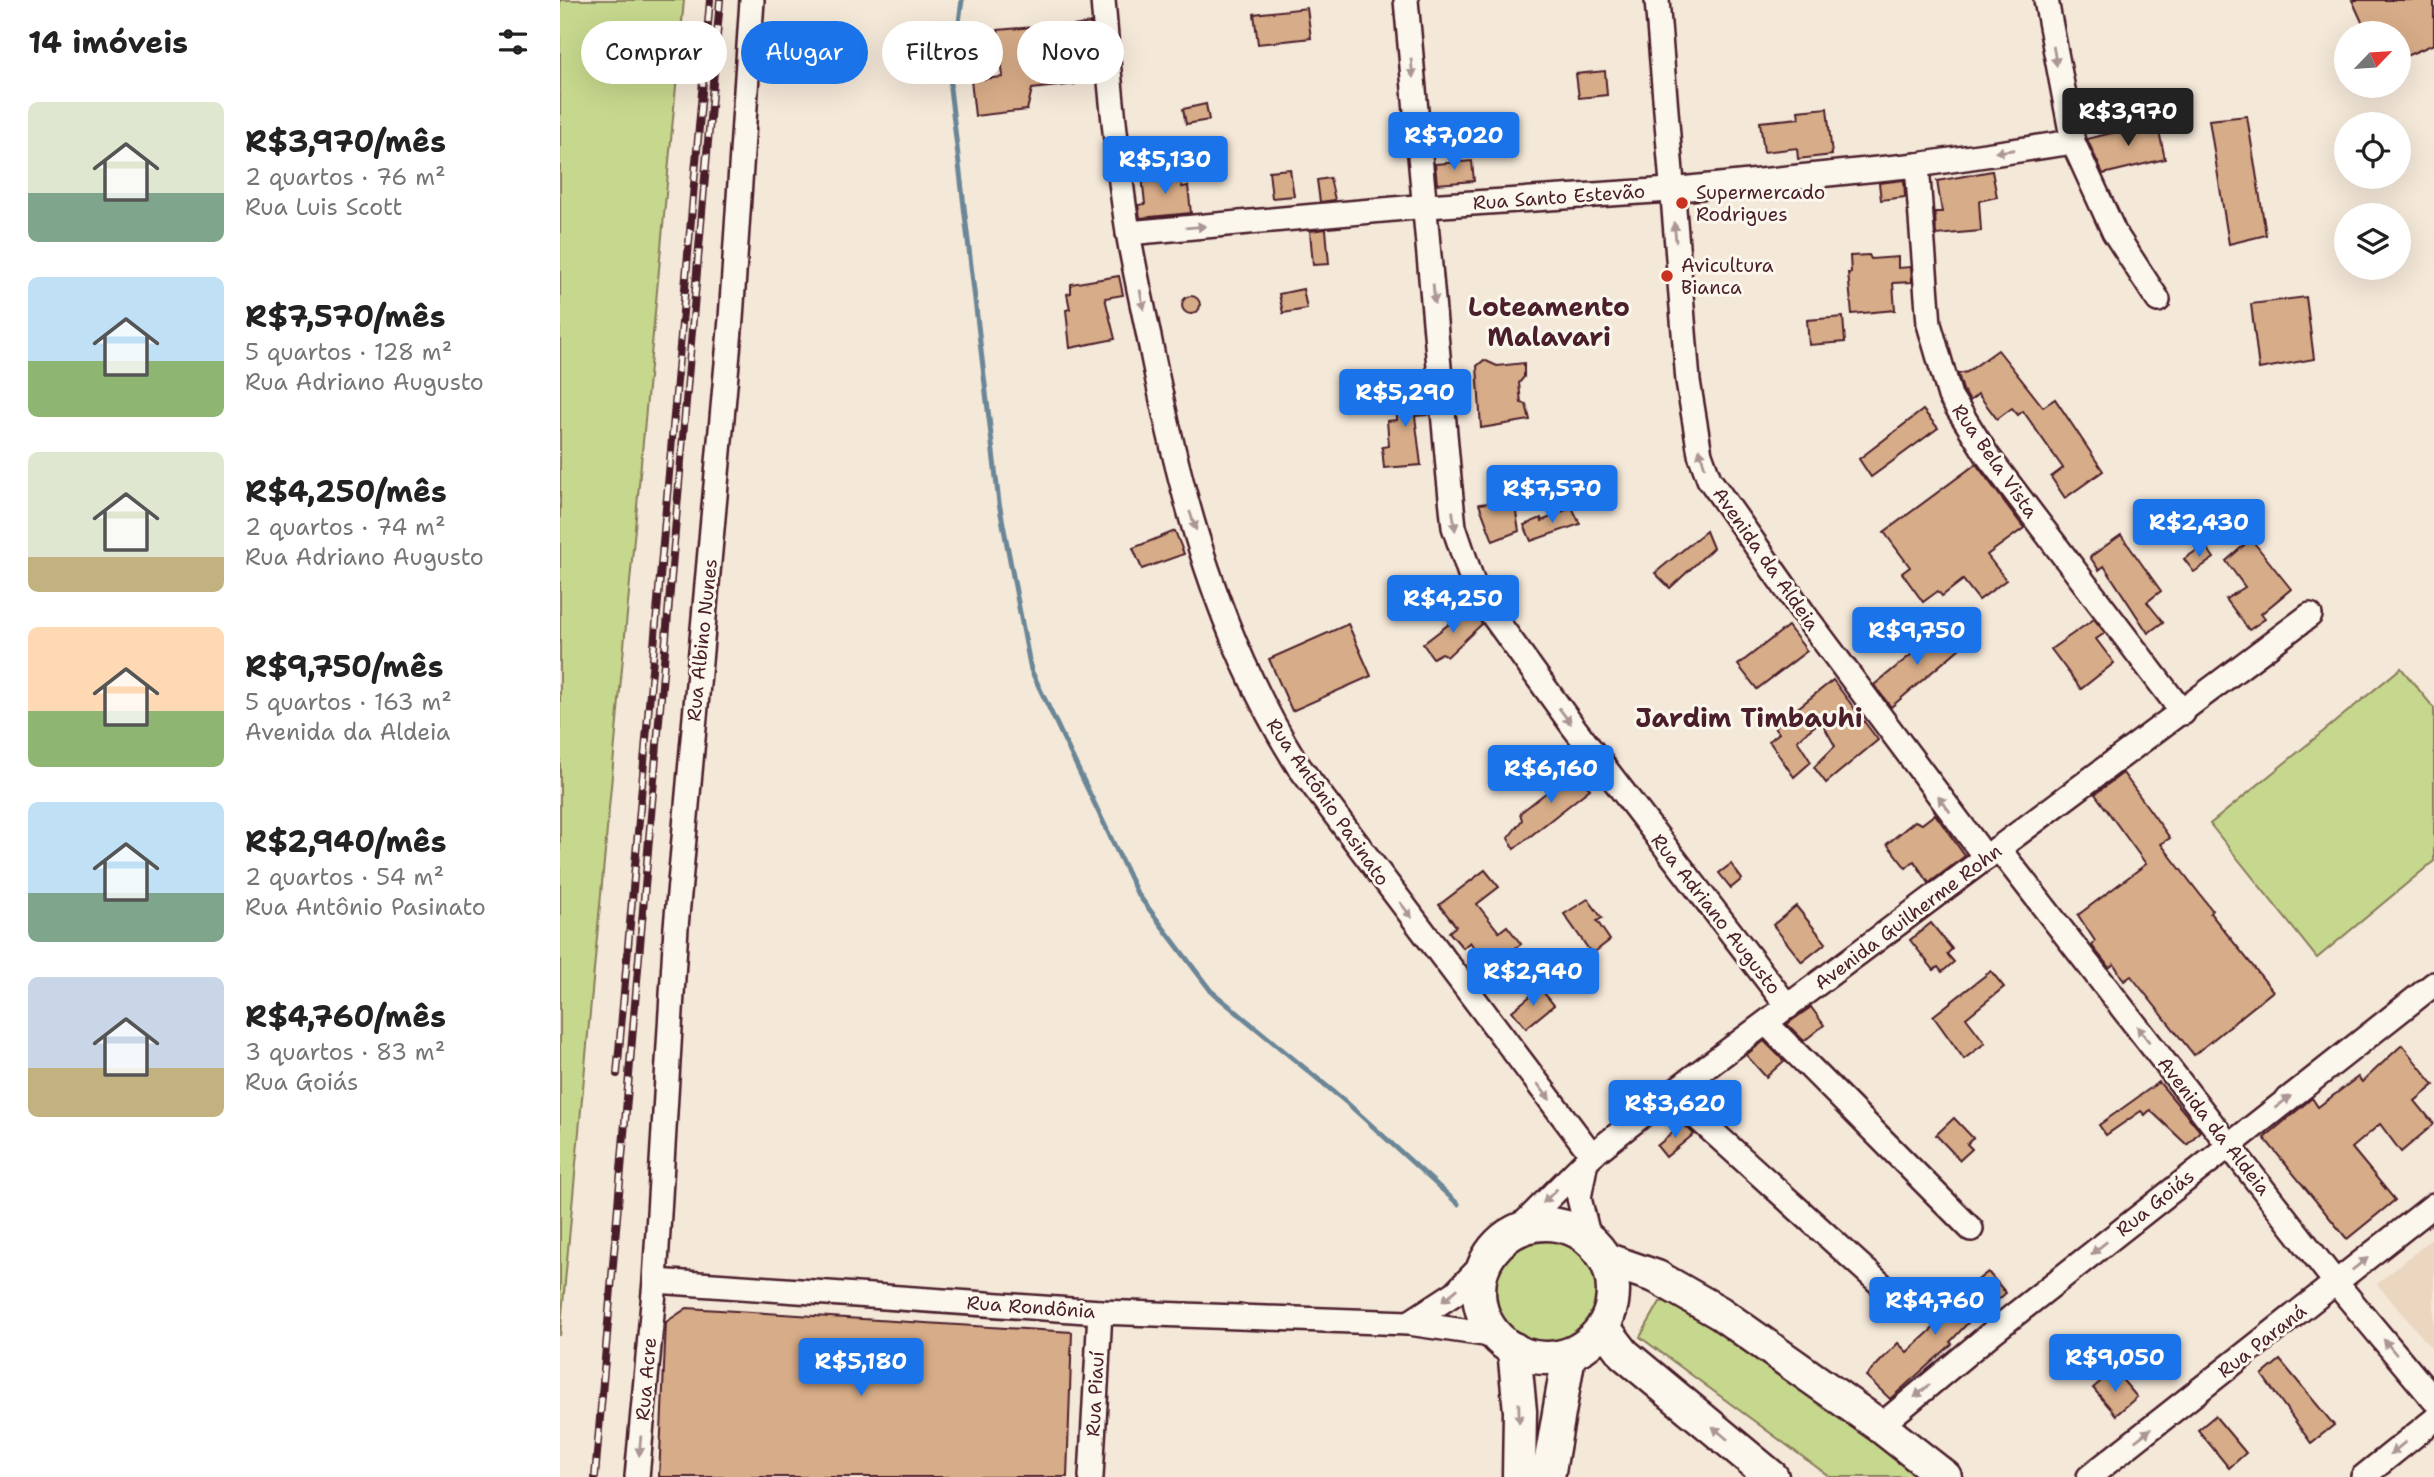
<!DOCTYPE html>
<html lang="pt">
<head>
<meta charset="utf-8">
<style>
	:root { --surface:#fff; --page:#f6f6f6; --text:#222; --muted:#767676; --accent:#1a73e8 }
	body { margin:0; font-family:"Shantell Sans",sans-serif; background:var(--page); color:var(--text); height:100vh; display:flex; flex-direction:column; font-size:26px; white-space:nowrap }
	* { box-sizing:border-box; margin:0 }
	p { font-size:23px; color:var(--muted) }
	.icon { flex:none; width:38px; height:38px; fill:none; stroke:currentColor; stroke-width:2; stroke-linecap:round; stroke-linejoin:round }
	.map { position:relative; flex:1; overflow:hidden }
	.panel { display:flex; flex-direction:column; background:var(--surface); width:560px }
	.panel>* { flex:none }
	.hud { position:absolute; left:21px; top:21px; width:665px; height:63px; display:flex; gap:14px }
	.needle { width:46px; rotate:65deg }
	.tools { position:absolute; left:1774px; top:21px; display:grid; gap:14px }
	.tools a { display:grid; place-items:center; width:77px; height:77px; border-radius:50%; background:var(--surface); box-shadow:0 7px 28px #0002; font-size:35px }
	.price { position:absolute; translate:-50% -60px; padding:0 16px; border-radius:7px; background:var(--accent); color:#fff; font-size:23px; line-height:46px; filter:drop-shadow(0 2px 4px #0008) }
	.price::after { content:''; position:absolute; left:50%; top:42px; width:21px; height:16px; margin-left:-10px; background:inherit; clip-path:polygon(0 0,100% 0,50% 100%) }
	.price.selected { background:#222; color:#fff }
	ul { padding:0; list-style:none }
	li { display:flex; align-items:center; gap:21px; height:175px; padding:0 28px }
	li span { display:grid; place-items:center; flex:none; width:196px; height:140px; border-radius:10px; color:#555 }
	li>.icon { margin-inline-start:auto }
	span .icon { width:84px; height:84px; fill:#fffc; stroke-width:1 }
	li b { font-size:30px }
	h2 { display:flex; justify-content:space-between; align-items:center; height:84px; padding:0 28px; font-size:30px }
	.chip { padding:0 24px; border-radius:32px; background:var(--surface); box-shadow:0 7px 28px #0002; font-size:24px; line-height:63px }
	.chip.selected { background:var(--accent); color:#fff }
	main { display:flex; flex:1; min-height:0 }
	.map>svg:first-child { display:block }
	.built { fill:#ebd6c0 }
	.green { fill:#c6d88d; stroke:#887c5c; stroke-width:2 }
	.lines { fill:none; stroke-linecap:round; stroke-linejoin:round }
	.stream { stroke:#6a8697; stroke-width:5 }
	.building { fill:#d7ac88; stroke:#4a1f2b; stroke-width:2 }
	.street-casing { stroke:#4a1f2b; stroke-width:28 }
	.secondary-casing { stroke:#4a1f2b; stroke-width:37 }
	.street { stroke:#fbf7ec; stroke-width:23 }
	.secondary { stroke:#fbf7ec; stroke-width:32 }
	.rail-casing { stroke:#4a1f2b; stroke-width:8 }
	.rail { stroke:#fbf7ec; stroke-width:5; stroke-dasharray:16; stroke-linecap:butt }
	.oneway { fill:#ab9695 }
	.poi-dot { fill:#c8321e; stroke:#fbf7ec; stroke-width:2.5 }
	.labels { text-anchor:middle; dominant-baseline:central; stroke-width:6; stroke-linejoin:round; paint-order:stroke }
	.poi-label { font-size:19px; fill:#4a1f2b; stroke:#fbf7ec; text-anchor:start }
	.street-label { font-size:19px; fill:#4a1f2b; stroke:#fbf7ec }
	.district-label { font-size:26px; font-weight:bold; fill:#4a1f2b; stroke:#fbf7ec }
</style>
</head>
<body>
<main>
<section class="panel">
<h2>14 imóveis<svg class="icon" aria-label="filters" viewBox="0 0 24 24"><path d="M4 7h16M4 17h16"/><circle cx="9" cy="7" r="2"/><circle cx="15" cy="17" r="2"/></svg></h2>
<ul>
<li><span style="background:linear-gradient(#dfe7d0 65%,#7fa58c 0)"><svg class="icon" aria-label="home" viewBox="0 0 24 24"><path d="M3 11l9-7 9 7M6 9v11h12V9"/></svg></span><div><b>R$3,970/mês</b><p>2 quartos · 76 m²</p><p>Rua Luis Scott</p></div></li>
<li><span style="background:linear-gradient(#bfe0f5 60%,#8fb573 0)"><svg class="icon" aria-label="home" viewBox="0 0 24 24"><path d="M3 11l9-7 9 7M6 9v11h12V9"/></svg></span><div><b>R$7,570/mês</b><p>5 quartos · 128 m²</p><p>Rua Adriano Augusto</p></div></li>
<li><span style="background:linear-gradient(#dfe7d0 75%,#c2b280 0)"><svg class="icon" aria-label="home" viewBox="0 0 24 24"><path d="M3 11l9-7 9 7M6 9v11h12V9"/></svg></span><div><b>R$4,250/mês</b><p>2 quartos · 74 m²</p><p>Rua Adriano Augusto</p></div></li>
<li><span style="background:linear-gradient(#ffd9b3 60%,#8fb573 0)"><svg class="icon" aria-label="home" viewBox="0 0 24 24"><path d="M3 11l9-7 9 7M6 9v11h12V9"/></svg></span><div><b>R$9,750/mês</b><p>5 quartos · 163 m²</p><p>Avenida da Aldeia</p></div></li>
<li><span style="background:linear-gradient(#bfe0f5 65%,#7fa58c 0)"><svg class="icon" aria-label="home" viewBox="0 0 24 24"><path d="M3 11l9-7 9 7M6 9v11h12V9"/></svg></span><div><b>R$2,940/mês</b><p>2 quartos · 54 m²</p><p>Rua Antônio Pasinato</p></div></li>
<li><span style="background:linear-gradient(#c9d6e8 65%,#c2b280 0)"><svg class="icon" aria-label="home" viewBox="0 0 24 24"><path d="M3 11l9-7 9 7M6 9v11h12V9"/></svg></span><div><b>R$4,760/mês</b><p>3 quartos · 83 m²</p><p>Rua Goiás</p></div></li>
</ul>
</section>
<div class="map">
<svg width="1874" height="1477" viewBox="0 0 1874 1477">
	<rect width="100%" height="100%" fill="#f4e8d8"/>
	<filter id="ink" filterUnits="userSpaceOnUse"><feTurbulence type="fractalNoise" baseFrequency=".0143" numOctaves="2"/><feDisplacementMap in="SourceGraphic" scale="14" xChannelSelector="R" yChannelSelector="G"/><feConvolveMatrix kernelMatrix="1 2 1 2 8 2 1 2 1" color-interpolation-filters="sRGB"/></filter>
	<g filter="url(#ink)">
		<polygon class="built" points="1874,1237 1874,1351 1817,1284"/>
		<g class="green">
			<polygon points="0,0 124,0 0,1336"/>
			<polygon points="1841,668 1874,708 1874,861 1757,958 1650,824"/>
			<circle cx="988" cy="1291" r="52"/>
			<polygon points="1127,1298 1377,1477 1270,1477 1080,1337 1100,1302"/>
		</g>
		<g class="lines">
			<polyline class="stream" points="402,0 390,88 439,503 471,670 577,893 651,991 786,1102 898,1204"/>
		</g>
		<g class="building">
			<polygon points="1792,0 1874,0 1874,44 1839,59 1839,33 1807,33"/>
			<polygon points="747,8 751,38 698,44 694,14"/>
			<polygon points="530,23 533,45 516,47 513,26"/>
			<polygon points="485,26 487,41 511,38 515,84 472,89 467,110 415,116 411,80 443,77 438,30"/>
			<polygon points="1045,71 1047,95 1019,98 1016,74"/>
			<polygon points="646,104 649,120 626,124 623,109"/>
			<polygon points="1267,108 1272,155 1238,159 1237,148 1204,152 1200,122 1239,118 1238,111"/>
			<polygon points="1687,116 1706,235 1669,244 1649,120"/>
			<polygon points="1597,122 1605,159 1543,174 1527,139"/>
			<polygon points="912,161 914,181 877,184 875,164"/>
			<polygon points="730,169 734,196 712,198 709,171"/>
			<polygon points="620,170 622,187 628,186 631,213 580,218 578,205 585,204 582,176"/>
			<polygon points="1432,171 1437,197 1419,201 1421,231 1376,235 1375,212 1382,212 1377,181"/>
			<polygon points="770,178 775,200 760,202 757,180"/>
			<polygon points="1344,180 1345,197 1321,200 1319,183"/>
			<polygon points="766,229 769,264 753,265 750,231"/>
			<polygon points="1309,255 1311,259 1338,257 1338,268 1351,267 1352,282 1333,283 1335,310 1292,314 1288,273 1291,273 1290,256"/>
			<polygon points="559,276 563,295 545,298 555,339 510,348 506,310 510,309 507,294 511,293 511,284"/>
			<polygon points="743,289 747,309 723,313 719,294"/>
			<circle cx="631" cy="305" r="9"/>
			<polygon points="1746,297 1754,359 1699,369 1691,304"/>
			<polygon points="1283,317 1285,342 1249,345 1247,320"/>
			<polygon points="1438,350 1483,407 1495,399 1543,471 1505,498 1491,477 1503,468 1463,411 1458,415 1452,408 1437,419 1418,394 1410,401 1403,390 1398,374 1407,372"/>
			<polygon points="924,360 937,366 964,363 964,377 959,383 961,403 966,404 970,420 921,428 917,366"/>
			<polygon points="866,388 867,415 855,416 861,465 824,468 822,447 829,446 827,421 837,420 836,389"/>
			<polygon points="1363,410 1378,428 1311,477 1299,459"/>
			<polygon points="1416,464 1464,528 1427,555 1446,580 1419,600 1403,580 1382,596 1378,591 1363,602 1342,573 1350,567 1324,532"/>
			<polygon points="954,500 959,531 933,541 919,504"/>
			<polygon points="1012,507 1020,524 971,541 964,525 981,518 982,521"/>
			<polygon points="615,531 624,554 582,569 573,548"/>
			<polygon points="1146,531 1153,548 1110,588 1095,573"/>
			<polygon points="1561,535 1601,591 1587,602 1603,622 1588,633 1544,566 1539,570 1530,557"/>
			<polygon points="1691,539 1731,589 1701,614 1705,619 1689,630 1666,599 1685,587 1666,561"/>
			<polygon points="1645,545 1654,558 1634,572 1624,559"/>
			<polygon points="910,608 922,624 887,657 882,653 873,658 863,644"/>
			<polygon points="1534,619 1545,633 1536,639 1554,663 1521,689 1491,649"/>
			<polygon points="788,624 811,676 732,711 709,659"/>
			<polygon points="1228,626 1247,651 1197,689 1178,665"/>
			<polygon points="1385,627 1400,648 1331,707 1314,685"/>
			<polygon points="1273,680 1318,740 1266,783 1254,767 1275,746 1261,721 1237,740 1251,762 1234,777 1209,741 1219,733 1214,727"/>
			<polygon points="1024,763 1032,774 1022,781 1030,789 954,849 948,838 962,820 960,813"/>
			<polygon points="1563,773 1610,838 1601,844 1652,910 1650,913 1713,991 1634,1055 1571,976 1564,981 1554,964 1549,968 1545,962 1532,946 1535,941 1518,915 1586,864 1535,794"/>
			<polygon points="1375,814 1405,856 1369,883 1354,861 1346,868 1327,844 1355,821 1362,824"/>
			<polygon points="1171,864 1182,879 1171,888 1159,873"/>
			<polygon points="925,870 939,887 917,904 939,932 947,926 961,944 928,967 910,942 903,948 889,932 896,926 879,905"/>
			<polygon points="1028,899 1042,918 1037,921 1050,940 1032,954 1004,914"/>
			<polygon points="1236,906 1266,943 1242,962 1213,925"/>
			<polygon points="1371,923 1392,949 1387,954 1394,962 1382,972 1378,967 1374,970 1350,940"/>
			<polygon points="1431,971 1444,987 1406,1018 1425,1043 1404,1059 1373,1016"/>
			<polygon points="980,988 994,1005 966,1028 952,1011"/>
			<polygon points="1251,1007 1264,1025 1244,1041 1227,1024"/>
			<polygon points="1204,1041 1224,1061 1206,1077 1186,1055"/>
			<polygon points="1842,1045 1874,1085 1855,1101 1874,1124 1841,1152 1820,1124 1792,1148 1835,1200 1787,1239 1704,1138 1752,1098 1758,1107 1798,1077 1802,1082"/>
			<polygon points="1599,1082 1640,1131 1627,1145 1590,1110 1585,1115 1581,1111 1546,1135 1539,1125"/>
			<polygon points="1394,1118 1413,1138 1407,1144 1412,1149 1400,1160 1376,1135"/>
			<polygon points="1123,1124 1134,1134 1106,1157 1097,1146"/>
			<polygon points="1428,1272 1446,1293 1421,1315 1418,1312 1390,1342 1392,1344 1330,1399 1306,1376 1338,1343 1347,1352 1380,1322 1376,1318 1396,1297"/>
			<polygon points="127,1308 512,1332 507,1477 99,1477 106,1322"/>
			<polygon points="1720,1360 1774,1425 1751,1443 1702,1375"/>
			<polygon points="1548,1375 1554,1382 1560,1377 1577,1397 1556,1415 1533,1388"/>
			<polygon points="1655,1416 1686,1453 1669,1468 1638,1430"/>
		</g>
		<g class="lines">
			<defs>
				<g id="street">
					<path d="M543 0C549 77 556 155 568 232 575 274 585 315 593 357 621 498 660 641 737 764L1032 1155"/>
					<polyline points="846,0 889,478 894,527 916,592 1012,725 1228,1007"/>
					<polyline points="1097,0 1128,381 1140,454 1149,479 1249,621 1426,858"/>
					<polyline points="1486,0 1513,142 1554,232 1598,300"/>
					<polyline points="1357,165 1369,324 1390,396 1427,455 1623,713"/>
					<polyline points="568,233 867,206 1110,190 1357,165 1513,142"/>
					<polyline points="1438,848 1776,1283 1874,1400"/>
					<polyline points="1206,1023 1411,1229"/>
					<polyline points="1111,1094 1346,1307"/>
					<polyline points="1026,1161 1019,1198 1029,1239"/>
					<polyline points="956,1231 1032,1155 1089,1110 1750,615"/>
					<polyline points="95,1281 540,1312 849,1323 924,1334 942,1340"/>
					<polyline points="849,1323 895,1293 926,1261"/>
					<polyline points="1320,1426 1434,1331 1874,984"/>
					<polyline points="77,1477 95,1281 116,927 171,319 192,0"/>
					<polyline points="531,1477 540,1312"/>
					<polyline points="1529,1477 1874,1205"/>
					<polyline points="1803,1477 1874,1420"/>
				</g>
				<g id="secondary">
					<circle cx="986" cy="1291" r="67"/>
					<polyline points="1045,1259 1097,1277 1160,1313 1320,1426 1385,1477"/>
					<polyline points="1044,1328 1064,1354 1212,1477"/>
					<polyline points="954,1349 960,1411 959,1477"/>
					<polyline points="988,1477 1009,1355"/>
				</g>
			</defs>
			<use href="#street" class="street-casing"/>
			<use href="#secondary" class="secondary-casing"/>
			<use href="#street" class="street"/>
			<use href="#secondary" class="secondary"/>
			<defs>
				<g id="rail">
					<polyline points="57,1074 150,0"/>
					<polyline points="35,1477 160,0"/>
				</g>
			</defs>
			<use href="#rail" class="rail-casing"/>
			<use href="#rail" class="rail"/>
		</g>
		<defs><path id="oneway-solid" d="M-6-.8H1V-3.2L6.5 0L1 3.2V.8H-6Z" transform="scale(1.75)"/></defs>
		<g class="oneway">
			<use href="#oneway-solid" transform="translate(1495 56) rotate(80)"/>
			<use href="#oneway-solid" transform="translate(852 68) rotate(84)"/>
			<use href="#oneway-solid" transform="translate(1445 151) rotate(172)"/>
			<use href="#oneway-solid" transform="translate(636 227) rotate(-5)"/>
			<use href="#oneway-solid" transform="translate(1115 232) rotate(-96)"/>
			<use href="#oneway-solid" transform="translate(874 294) rotate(85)"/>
			<use href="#oneway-solid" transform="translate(582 300) rotate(79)"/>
			<use href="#oneway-solid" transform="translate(1142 458) rotate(-106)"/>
			<use href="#oneway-solid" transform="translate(633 521) rotate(71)"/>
			<use href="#oneway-solid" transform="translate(894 521) rotate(82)"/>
			<use href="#oneway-solid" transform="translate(1005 716) rotate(53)"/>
			<use href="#oneway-solid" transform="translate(1384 804) rotate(-127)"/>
			<use href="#oneway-solid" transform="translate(846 910) rotate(52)"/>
			<use href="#oneway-solid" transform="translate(1583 1034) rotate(-128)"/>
			<use href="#oneway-solid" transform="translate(984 1092) rotate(52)"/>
			<use href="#oneway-solid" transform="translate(1723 1102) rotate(-37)"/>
			<use href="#oneway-solid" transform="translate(990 1196) rotate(135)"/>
			<use href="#oneway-solid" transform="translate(1539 1248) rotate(141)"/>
			<use href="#oneway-solid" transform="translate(1800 1264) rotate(-38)"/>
			<use href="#oneway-solid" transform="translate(890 1295) rotate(141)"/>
			<use href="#oneway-solid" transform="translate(1830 1347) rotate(-130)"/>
			<use href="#oneway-solid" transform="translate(1362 1391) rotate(140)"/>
			<use href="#oneway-solid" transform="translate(959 1413) rotate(89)"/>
			<use href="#oneway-solid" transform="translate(1160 1433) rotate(-140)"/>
			<use href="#oneway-solid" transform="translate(1583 1435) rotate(-38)"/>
			<use href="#oneway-solid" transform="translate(80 1446) rotate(95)"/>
			<use href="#oneway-solid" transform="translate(1838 1448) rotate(141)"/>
		</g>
	</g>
	<g class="poi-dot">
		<circle cx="1122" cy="203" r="7"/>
		<circle cx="1107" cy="276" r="7"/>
	</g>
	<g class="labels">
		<g class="poi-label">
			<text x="1136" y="192">Supermercado<tspan x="1136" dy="22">Rodrigues</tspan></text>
			<text x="1121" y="265">Avicultura<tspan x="1121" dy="22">Bianca</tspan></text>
		</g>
		<g class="street-label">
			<text transform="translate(999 197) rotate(-4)">Rua Santo Estevão</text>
			<text transform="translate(1435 461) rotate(55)">Rua Bela Vista</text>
			<text transform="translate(1206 559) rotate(55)">Avenida da Aldeia</text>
			<text transform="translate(142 640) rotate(-84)">Rua Albino Nunes</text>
			<text transform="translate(768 802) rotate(55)">Rua Antônio Pasinato</text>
			<text transform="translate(1156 914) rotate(52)">Rua Adriano Augusto</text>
			<text transform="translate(1348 917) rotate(-37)">Avenida Guilherme Rohn</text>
			<text transform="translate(1654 1126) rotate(52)">Avenida da Aldeia</text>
			<text transform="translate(1595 1203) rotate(-39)">Rua Goiás</text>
			<text transform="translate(471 1307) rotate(4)">Rua Rondônia</text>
			<text transform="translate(1702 1341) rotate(-38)">Rua Paraná</text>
			<text transform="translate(86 1379) rotate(-85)">Rua Acre</text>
			<text transform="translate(535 1394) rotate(-87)">Rua Piauí</text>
		</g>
		<g class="district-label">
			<text x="989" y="306">Loteamento<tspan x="989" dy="30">Malavari</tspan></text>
			<text x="1189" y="717">Jardim Timbauhi</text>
		</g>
	</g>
</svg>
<div class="tools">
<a><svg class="needle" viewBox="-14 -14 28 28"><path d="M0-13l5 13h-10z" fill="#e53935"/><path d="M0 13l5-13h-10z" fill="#767676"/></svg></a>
<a><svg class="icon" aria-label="locate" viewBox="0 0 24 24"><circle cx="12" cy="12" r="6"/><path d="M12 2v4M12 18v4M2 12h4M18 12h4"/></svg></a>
<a><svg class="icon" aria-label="layers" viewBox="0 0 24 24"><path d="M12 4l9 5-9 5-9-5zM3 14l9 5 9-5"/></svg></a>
</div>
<b class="price selected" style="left:1568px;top:148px">R$3,970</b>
<b class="price" style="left:894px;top:172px">R$7,020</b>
<b class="price" style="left:605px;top:196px">R$5,130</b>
<b class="price" style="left:845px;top:429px">R$5,290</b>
<b class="price" style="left:992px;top:525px">R$7,570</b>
<b class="price" style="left:1639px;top:559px">R$2,430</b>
<b class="price" style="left:893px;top:635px">R$4,250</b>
<b class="price" style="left:1357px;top:667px">R$9,750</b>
<b class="price" style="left:991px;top:805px">R$6,160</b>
<b class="price" style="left:973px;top:1008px">R$2,940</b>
<b class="price" style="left:1115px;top:1140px">R$3,620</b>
<b class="price" style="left:1375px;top:1337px">R$4,760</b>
<b class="price" style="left:1555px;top:1394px">R$9,050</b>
<b class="price" style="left:301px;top:1398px">R$5,180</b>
<div class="hud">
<a class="chip">Comprar</a>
<a class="chip selected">Alugar</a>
<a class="chip">Filtros</a>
<a class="chip">Novo</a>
</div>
</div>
</main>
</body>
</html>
